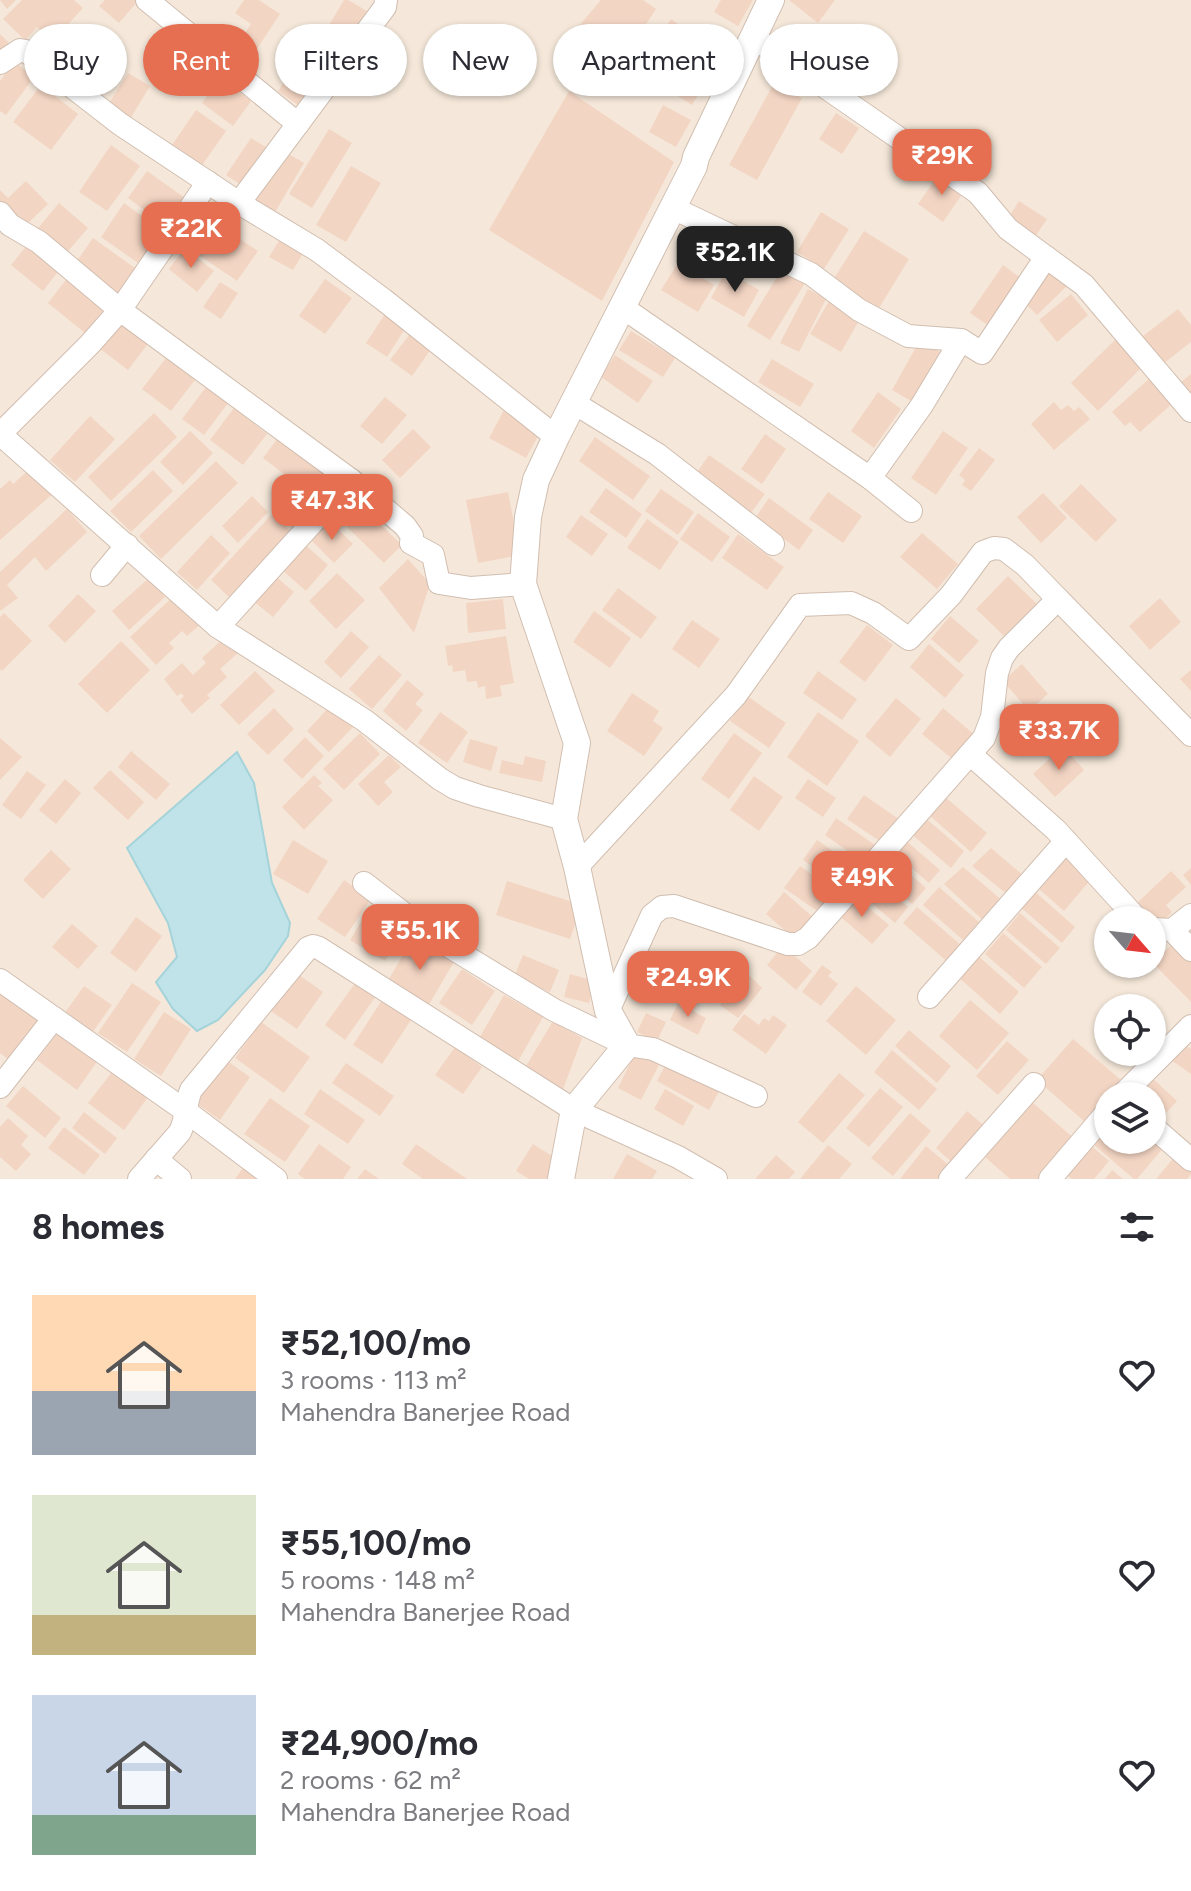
<!DOCTYPE html>
<html lang="en">
<head>
<meta charset="utf-8">
<style>
	:root { --surface:#fff; --page:#f7f7f7; --text:#2b2b33; --muted:#7c7c81; --accent:#e76f51 }
	body { margin:0; font-family:Figtree,sans-serif; background:var(--page); color:var(--text); height:100vh; display:flex; flex-direction:column; font-size:30px; white-space:nowrap }
	* { box-sizing:border-box; margin:0 }
	p { font-size:26px; color:var(--muted) }
	.icon { flex:none; width:44px; height:44px; fill:none; stroke:currentColor; stroke-width:2; stroke-linecap:round; stroke-linejoin:round }
	.map { position:relative; height:1179px; overflow:hidden }
	.details { display:flex; flex-direction:column; background:var(--surface); flex:1 }
	.details>* { flex:none }
	.guide { position:absolute; left:24px; top:24px; width:1144px; height:72px; display:flex; gap:16px }
	.needle { width:52px; rotate:118deg }
	.tools { position:absolute; left:1094px; top:906px; display:grid; gap:16px }
	.tools a { display:grid; place-items:center; width:72px; height:72px; border-radius:50%; background:var(--surface); box-shadow:0 2px 6px #0004; font-size:40px }
	.price { position:absolute; translate:-50% -68px; padding:0 18px; border-radius:16px; background:var(--accent); color:#fff; font-size:26px; line-height:52px; filter:drop-shadow(0 2px 4px #0008) }
	.price::after { content:''; position:absolute; left:50%; top:48px; width:24px; height:18px; margin-left:-12px; background:inherit; clip-path:polygon(0 0,100% 0,50% 100%) }
	.price.active { background:#222; color:#fff }
	ul { padding:0; list-style:none }
	li { display:flex; align-items:center; gap:24px; height:200px; padding:0 32px }
	li span { display:grid; place-items:center; flex:none; width:224px; height:160px; border-radius:0px; color:#555 }
	li>.icon { margin-inline-start:auto }
	span .icon { width:96px; height:96px; fill:#fffc; stroke-width:1 }
	li b { font-size:34px }
	h2 { display:flex; justify-content:space-between; align-items:center; height:96px; padding:0 32px; font-size:34px }
	.tag { padding:0 28px; border-radius:36px; background:var(--surface); box-shadow:0 2px 6px #0004; font-size:28px; line-height:72px }
	.tag.active { background:var(--accent); color:#fff }
	.map>svg:first-child { display:block }
	.residential { fill:#f5e8da; fill-rule:evenodd }
	.water { fill:#bfe3e8; stroke:#a5d3da; stroke-width:2 }
	.building { fill:#f3d5c3 }
	.lines { fill:none; stroke-linecap:round; stroke-linejoin:round }
	.minor-casing { stroke:#d1beb0; stroke-width:24 }
	.tertiary-casing { stroke:#d1beb0; stroke-width:28 }
	.minor { stroke:#fff; stroke-width:22 }
	.tertiary { stroke:#fff; stroke-width:26 }
</style>
</head>
<body>
<div class="map">
<svg width="1191" height="1179" viewBox="0 0 1191 1179">
	<rect width="100%" height="100%" fill="#fdf6ec"/>
	<path class="residential" d="M0 0H1191V1179H0ZM1108 920H1152V964H1108ZM1108 1008H1152V1052H1108ZM1108 1096H1152V1140H1108Z"/>
	<polygon class="water" points="237,752 254,783 272,883 290,923 288,936 265,970 218,1020 197,1031 173,1009 156,982 177,957 168,923 127,848"/>
	<g class="building">
		<polygon points="0,0 16,0 7,9"/>
		<polygon points="22,0 74,0 83,8 52,42 37,27 25,40 3,19"/>
		<polygon points="105,0 135,0 137,2 119,23 99,6"/>
		<polygon points="244,0 259,0 280,14 245,67 229,56 251,24 235,13"/>
		<polygon points="344,0 348,0 367,11 347,43 326,30"/>
		<polygon points="601,0 643,0 656,9 624,58 578,27"/>
		<polygon points="721,0 753,0 738,26 714,12"/>
		<polygon points="789,0 835,0 818,23"/>
		<polygon points="671,19 690,33 669,62 682,71 702,38 724,51 692,105 670,91 674,84 663,78 659,84 639,72"/>
		<polygon points="0,34 12,46 0,58"/>
		<polygon points="101,42 124,57 98,98 74,82"/>
		<polygon points="191,42 219,62 195,95 167,75"/>
		<polygon points="14,62 34,77 6,115 0,111 0,81"/>
		<polygon points="298,62 318,75 298,105 278,91"/>
		<polygon points="128,73 150,86 130,119 108,105"/>
		<polygon points="220,78 251,101 233,126 202,103"/>
		<polygon points="774,83 802,98 757,180 729,165"/>
		<polygon points="41,85 78,114 51,150 13,122"/>
		<polygon points="569,91 674,162 602,301 489,230"/>
		<polygon points="663,105 691,120 676,147 649,132"/>
		<polygon points="196,110 226,131 198,171 168,151"/>
		<polygon points="836,113 859,128 842,154 819,139"/>
		<polygon points="329,129 352,143 312,208 289,194"/>
		<polygon points="251,138 269,149 243,186 226,175"/>
		<polygon points="111,145 140,166 107,211 79,192"/>
		<polygon points="282,150 304,163 275,212 254,199"/>
		<polygon points="351,166 381,183 346,242 316,225"/>
		<polygon points="147,171 185,198 165,225 128,198"/>
		<polygon points="940,173 965,190 943,222 918,204"/>
		<polygon points="26,181 48,204 23,228 0,204 0,190 8,198"/>
		<polygon points="1019,201 1047,219 1035,237 1007,220"/>
		<polygon points="59,203 88,228 62,258 34,233"/>
		<polygon points="124,203 164,232 141,265 101,237"/>
		<polygon points="821,212 849,229 824,269 797,252"/>
		<polygon points="219,225 258,251 237,281 199,255"/>
		<polygon points="285,231 308,245 293,270 269,257"/>
		<polygon points="864,231 909,259 879,308 833,280"/>
		<polygon points="93,238 139,271 119,298 74,265"/>
		<polygon points="28,244 60,269 43,291 11,265"/>
		<polygon points="185,248 214,271 197,292 169,269"/>
		<polygon points="678,263 714,285 698,312 661,290"/>
		<polygon points="1003,265 1025,281 992,328 970,313"/>
		<polygon points="1051,266 1068,285 1037,315 1019,297"/>
		<polygon points="782,269 805,283 770,340 747,326"/>
		<polygon points="726,271 759,290 744,317 711,298"/>
		<polygon points="69,276 106,307 85,333 48,303"/>
		<polygon points="325,279 352,298 325,334 299,316"/>
		<polygon points="220,282 238,293 221,319 203,307"/>
		<polygon points="808,289 826,299 799,352 780,343"/>
		<polygon points="1071,294 1088,315 1057,342 1039,320"/>
		<polygon points="829,301 860,319 841,352 810,334"/>
		<polygon points="1178,309 1191,325 1191,342 1159,367 1138,340"/>
		<polygon points="385,314 406,327 387,357 366,343"/>
		<polygon points="121,319 150,341 128,370 99,348"/>
		<polygon points="413,330 434,345 412,376 390,360"/>
		<polygon points="631,331 675,358 663,377 619,350"/>
		<polygon points="1116,339 1143,366 1098,411 1071,383"/>
		<polygon points="920,340 947,356 918,405 892,390"/>
		<polygon points="615,355 653,381 638,403 601,377"/>
		<polygon points="166,358 195,380 171,411 142,389"/>
		<polygon points="772,359 814,384 800,407 758,382"/>
		<polygon points="1191,374 1191,395 1181,382"/>
		<polygon points="1150,378 1173,403 1140,432 1130,422 1125,426 1112,412"/>
		<polygon points="206,387 228,403 204,435 182,419"/>
		<polygon points="878,392 901,409 874,448 851,431"/>
		<polygon points="385,397 407,415 382,444 360,426"/>
		<polygon points="1054,402 1061,410 1068,405 1074,411 1079,407 1090,419 1054,450 1031,424"/>
		<polygon points="234,408 267,434 243,465 210,440"/>
		<polygon points="504,410 541,431 526,458 489,438"/>
		<polygon points="154,413 177,437 111,501 88,477"/>
		<polygon points="90,416 115,439 75,482 50,460"/>
		<polygon points="413,429 431,447 400,478 382,460"/>
		<polygon points="190,431 213,453 183,485 160,462"/>
		<polygon points="943,431 968,448 936,495 911,478"/>
		<polygon points="765,434 786,449 762,484 741,469"/>
		<polygon points="280,435 338,479 303,524 276,504 293,481 263,458"/>
		<polygon points="595,437 650,476 633,500 579,461"/>
		<polygon points="979,448 995,460 971,491 962,485 965,480 959,475"/>
		<polygon points="709,455 765,494 747,518 692,479"/>
		<polygon points="42,458 64,484 0,540 0,489 10,480 13,484"/>
		<polygon points="216,461 238,483 161,559 139,536"/>
		<polygon points="153,470 173,491 131,532 110,511"/>
		<polygon points="1081,484 1117,520 1096,542 1059,506"/>
		<polygon points="606,488 642,514 626,538 589,512"/>
		<polygon points="661,489 694,512 678,535 645,511"/>
		<polygon points="508,492 520,555 478,563 466,500"/>
		<polygon points="828,492 862,516 843,543 809,519"/>
		<polygon points="1043,493 1067,518 1041,543 1017,517"/>
		<polygon points="252,496 268,512 238,543 222,526"/>
		<polygon points="769,498 813,530 799,550 755,518"/>
		<polygon points="67,509 87,532 46,571 35,557 7,585 18,598 0,611 0,572"/>
		<polygon points="364,509 402,545 384,563 347,527"/>
		<polygon points="698,513 730,537 712,562 680,539"/>
		<polygon points="272,514 293,533 232,600 211,580"/>
		<polygon points="581,515 608,534 592,556 566,537"/>
		<polygon points="647,519 679,542 660,570 627,548"/>
		<polygon points="330,521 353,544 334,563 311,540"/>
		<polygon points="922,533 958,564 937,589 900,557"/>
		<polygon points="738,534 784,567 767,590 722,558"/>
		<polygon points="211,535 230,553 197,590 177,572"/>
		<polygon points="303,543 328,565 306,591 281,569"/>
		<polygon points="408,559 430,584 414,633 379,588"/>
		<polygon points="337,573 365,600 336,629 309,601"/>
		<polygon points="274,575 294,592 273,617 253,601"/>
		<polygon points="1008,576 1037,604 1004,636 976,609"/>
		<polygon points="149,578 165,597 129,630 112,611"/>
		<polygon points="618,588 657,617 641,639 602,610"/>
		<polygon points="78,594 96,611 65,643 48,626"/>
		<polygon points="176,594 202,623 187,636 182,631 169,643 174,648 156,665 130,637"/>
		<polygon points="1160,598 1181,622 1150,650 1129,626"/>
		<polygon points="503,599 506,629 468,633 466,603"/>
		<polygon points="594,611 631,638 610,668 573,642"/>
		<polygon points="4,613 32,641 2,671 0,669 0,617"/>
		<polygon points="950,616 979,641 959,663 931,639"/>
		<polygon points="692,620 720,639 699,668 672,649"/>
		<polygon points="867,625 893,645 865,682 839,662"/>
		<polygon points="351,631 369,647 341,678 324,662"/>
		<polygon points="506,636 514,683 500,686 502,696 486,699 485,686 478,688 477,681 467,682 465,670 453,672 452,665 448,666 445,646"/>
		<polygon points="225,637 239,652 220,669 227,677 207,695 210,698 192,714 180,700 184,696 181,693 177,696 164,679 182,663 193,675 206,663 202,658"/>
		<polygon points="121,641 150,670 107,713 78,684"/>
		<polygon points="929,644 964,675 945,698 910,667"/>
		<polygon points="379,655 402,675 372,709 349,689"/>
		<polygon points="1022,664 1048,694 1029,711 1003,681"/>
		<polygon points="1191,670 1191,691 1180,679"/>
		<polygon points="255,671 275,691 239,725 220,705"/>
		<polygon points="818,671 857,699 842,720 803,693"/>
		<polygon points="407,680 424,694 415,704 423,710 406,731 383,711"/>
		<polygon points="632,693 659,711 653,721 663,728 644,756 607,731"/>
		<polygon points="747,696 786,723 769,748 730,721"/>
		<polygon points="896,698 921,719 890,757 865,736"/>
		<polygon points="331,705 354,726 329,752 307,731"/>
		<polygon points="274,708 294,729 268,755 247,734"/>
		<polygon points="943,708 976,736 955,761 922,734"/>
		<polygon points="440,712 468,732 447,763 418,743"/>
		<polygon points="818,712 859,741 827,786 787,757"/>
		<polygon points="360,733 380,754 344,790 323,769"/>
		<polygon points="734,733 762,753 729,799 701,779"/>
		<polygon points="305,737 324,756 302,779 283,760"/>
		<polygon points="0,738 22,757 0,780"/>
		<polygon points="470,739 498,747 491,771 463,762"/>
		<polygon points="1063,746 1084,770 1055,797 1033,774"/>
		<polygon points="131,751 170,784 156,800 118,767"/>
		<polygon points="389,755 401,767 384,782 393,792 378,806 358,784"/>
		<polygon points="525,756 546,761 542,782 499,773 502,760 523,765"/>
		<polygon points="110,770 144,802 128,820 93,788"/>
		<polygon points="27,771 46,785 21,819 2,805"/>
		<polygon points="314,775 322,783 318,786 333,800 304,830 282,807"/>
		<polygon points="754,776 783,797 759,831 730,810"/>
		<polygon points="65,779 81,793 56,824 39,810"/>
		<polygon points="808,779 836,798 823,817 795,798"/>
		<polygon points="864,795 900,820 884,844 847,819"/>
		<polygon points="944,796 987,833 971,852 928,814"/>
		<polygon points="923,816 964,851 951,868 909,832"/>
		<polygon points="836,818 875,845 863,862 825,835"/>
		<polygon points="904,839 940,870 929,883 893,852"/>
		<polygon points="293,840 328,861 308,894 273,874"/>
		<polygon points="817,840 858,868 843,889 803,860"/>
		<polygon points="991,848 1025,877 1008,895 972,866"/>
		<polygon points="51,850 71,869 43,899 23,880"/>
		<polygon points="888,855 926,888 912,904 874,871"/>
		<polygon points="1067,857 1092,878 1064,911 1039,889"/>
		<polygon points="800,866 835,891 820,913 784,888"/>
		<polygon points="963,867 1004,902 985,922 944,884"/>
		<polygon points="1191,868 1191,885 1183,875"/>
		<polygon points="1171,871 1186,887 1166,905 1172,912 1157,927 1136,904"/>
		<polygon points="874,878 908,907 895,923 860,893"/>
		<polygon points="344,880 371,899 345,937 317,919"/>
		<polygon points="507,881 582,905 570,939 496,915"/>
		<polygon points="939,887 979,922 963,940 923,905"/>
		<polygon points="1033,890 1075,927 1062,943 1019,906"/>
		<polygon points="784,892 814,918 795,939 766,914"/>
		<polygon points="851,893 889,925 872,944 835,912"/>
		<polygon points="373,903 408,925 385,961 350,940"/>
		<polygon points="917,907 963,947 950,964 903,923"/>
		<polygon points="1020,913 1060,948 1046,964 1006,930"/>
		<polygon points="136,917 162,936 136,972 110,953"/>
		<polygon points="72,924 98,946 78,969 52,947"/>
		<polygon points="1003,933 1042,967 1024,988 985,954"/>
		<polygon points="414,936 455,960 427,1008 386,984"/>
		<polygon points="1176,940 1191,956 1191,1002 1153,963"/>
		<polygon points="783,946 812,971 796,990 767,965"/>
		<polygon points="672,951 701,965 686,996 657,982"/>
		<polygon points="523,955 559,970 550,992 514,977"/>
		<polygon points="977,955 1019,992 1000,1014 958,977"/>
		<polygon points="738,964 762,988 738,1018 720,1005 730,994 728,990 740,975 734,970"/>
		<polygon points="822,965 832,972 828,976 838,984 821,1006 802,992"/>
		<polygon points="462,969 495,991 472,1025 439,1003"/>
		<polygon points="295,972 323,992 297,1029 268,1009"/>
		<polygon points="570,974 595,981 589,1003 564,997"/>
		<polygon points="356,982 376,996 345,1040 325,1025"/>
		<polygon points="132,983 161,1002 127,1052 98,1033"/>
		<polygon points="84,986 112,1005 92,1033 64,1014"/>
		<polygon points="856,986 896,1020 866,1055 826,1021"/>
		<polygon points="4,989 45,1021 13,1063 0,1053 0,994"/>
		<polygon points="504,995 543,1017 516,1065 477,1042"/>
		<polygon points="382,1000 411,1020 382,1064 353,1045"/>
		<polygon points="970,1000 1009,1033 977,1070 939,1036"/>
		<polygon points="678,1003 706,1018 698,1035 670,1020"/>
		<polygon points="164,1012 191,1029 161,1076 134,1059"/>
		<polygon points="646,1013 666,1022 657,1041 637,1032"/>
		<polygon points="744,1014 759,1025 764,1018 769,1021 773,1015 787,1025 766,1054 732,1030"/>
		<polygon points="553,1021 582,1038 561,1095 523,1071"/>
		<polygon points="261,1022 310,1057 284,1093 235,1058"/>
		<polygon points="60,1030 99,1059 77,1090 37,1060"/>
		<polygon points="909,1030 951,1066 937,1083 895,1046"/>
		<polygon points="1073,1039 1121,1080 1085,1122 1037,1080"/>
		<polygon points="1007,1041 1029,1060 998,1095 976,1076"/>
		<polygon points="1182,1043 1191,1049 1191,1074 1171,1060"/>
		<polygon points="455,1047 482,1067 463,1094 435,1075"/>
		<polygon points="637,1049 661,1061 641,1100 618,1088"/>
		<polygon points="892,1050 937,1089 919,1110 874,1072"/>
		<polygon points="669,1058 722,1086 709,1110 657,1081"/>
		<polygon points="226,1060 250,1077 220,1120 196,1103"/>
		<polygon points="346,1063 394,1096 380,1116 332,1083"/>
		<polygon points="116,1067 151,1093 124,1130 88,1103"/>
		<polygon points="839,1073 865,1095 823,1143 798,1122"/>
		<polygon points="1150,1076 1177,1101 1156,1124 1152,1120 1152,1096 1133,1096"/>
		<polygon points="23,1086 61,1118 45,1138 6,1106"/>
		<polygon points="880,1088 903,1107 869,1147 846,1128"/>
		<polygon points="320,1089 365,1120 348,1144 304,1114"/>
		<polygon points="665,1089 694,1106 683,1126 654,1109"/>
		<polygon points="270,1098 310,1126 285,1162 244,1134"/>
		<polygon points="1033,1103 1076,1140 1042,1179 1010,1179 985,1157"/>
		<polygon points="967,1111 988,1129 956,1166 936,1148"/>
		<polygon points="84,1112 117,1138 105,1154 72,1128"/>
		<polygon points="910,1113 931,1131 893,1176 871,1158"/>
		<polygon points="8,1118 28,1136 21,1145 31,1154 16,1171 0,1157 0,1127"/>
		<polygon points="1108,1126 1108,1140 1152,1140 1164,1147 1137,1179 1134,1179 1093,1144"/>
		<polygon points="64,1127 100,1155 84,1175 48,1148"/>
		<polygon points="319,1144 351,1167 343,1179 305,1179 298,1174"/>
		<polygon points="416,1144 467,1179 423,1179 402,1164"/>
		<polygon points="533,1144 560,1161 549,1179 529,1179 516,1171"/>
		<polygon points="1089,1144 1109,1161 1094,1179 1072,1179 1065,1173"/>
		<polygon points="828,1145 852,1164 839,1179 800,1179"/>
		<polygon points="926,1146 952,1168 943,1179 900,1179"/>
		<polygon points="627,1154 657,1171 652,1179 613,1179"/>
		<polygon points="1177,1154 1191,1165 1191,1174 1187,1179 1156,1179"/>
		<polygon points="776,1155 795,1172 789,1179 755,1179"/>
		<polygon points="245,1165 264,1179 235,1179"/>
		<polygon points="365,1169 379,1179 357,1179"/>
		<polygon points="1112,1170 1123,1179 1105,1179"/>
	</g>
	<g class="lines">
		<defs>
			<g id="minor">
				<polyline points="147,0 298,124"/>
				<polyline points="753,37 978,193 1008,229 1084,285 1191,411"/>
				<polyline points="0,63 20,50 26,51 120,124 239,203 317,250 384,300 556,437"/>
				<polyline points="239,203 385,7 386,0"/>
				<polyline points="673,208 811,274 859,310 908,336 961,340 982,353 1046,257"/>
				<polyline points="0,213 10,225 39,242 120,310 351,480 218,627"/>
				<polyline points="622,307 870,478 911,511"/>
				<polyline points="574,403 657,454 773,544"/>
				<polyline points="0,434 218,627 364,720 440,779 455,788 479,796 564,819"/>
				<polyline points="0,434 90,344 120,310 208,182"/>
				<polyline points="870,478 922,405 961,340"/>
				<polyline points="351,480 405,526 412,536 411,543 433,555 439,583 471,588 523,584"/>
				<polyline points="102,575 127,545"/>
				<polyline points="1058,599 1191,735"/>
				<polyline points="970,754 1056,830 1138,920"/>
				<polyline points="577,867 736,695 800,605 851,603 873,613 909,639 951,595 983,552 994,548 1004,549 1025,565 1058,599 1009,648 1002,658 997,673 992,717 984,738 808,938 798,944 788,944 674,906 662,907 652,915 608,1011"/>
				<polyline points="364,883 437,939 554,1010 627,1045 653,1049 756,1096"/>
				<polyline points="1152,929 1172,930 1191,950"/>
				<polyline points="1172,930 1191,915"/>
				<polyline points="0,980 187,1112 276,1179"/>
				<polyline points="929,997 1066,841"/>
				<polyline points="0,1087 54,1018"/>
				<polyline points="1121,1096 1191,1026"/>
				<polyline points="1152,1126 1191,1160"/>
				<polyline points="156,1159 180,1179"/>
				<path d="M139 1179 180 1132C187 1118 185 1104 191 1090L308 948 313 946 319 948 574 1110 678 1157 716 1179"/>
				<polyline points="950,1179 1034,1084"/>
				<polyline points="1050,1179 1108,1111"/>
			</g>
			<polyline id="tertiary" points="561,1179 574,1110 627,1045 608,1011 577,867 564,819 577,743 523,584 528,517 536,480 556,437 694,166 696,157 771,0"/>
		</defs>
		<use href="#minor" class="minor-casing"/>
		<use href="#tertiary" class="tertiary-casing"/>
		<use href="#minor" class="minor"/>
		<use href="#tertiary" class="tertiary"/>
	</g>
</svg>
<div class="tools">
<a><svg class="needle" viewBox="-14 -14 28 28"><path d="M0-13l5 13h-10z" fill="#e53935"/><path d="M0 13l5-13h-10z" fill="#7c7c81"/></svg></a>
<a><svg class="icon" aria-label="locate" viewBox="0 0 24 24"><circle cx="12" cy="12" r="6"/><path d="M12 2v4M12 18v4M2 12h4M18 12h4"/></svg></a>
<a><svg class="icon" aria-label="layers" viewBox="0 0 24 24"><path d="M12 4l9 5-9 5-9-5zM3 14l9 5 9-5"/></svg></a>
</div>
<b class="price" style="left:942px;top:197px">₹29K</b>
<b class="price" style="left:191px;top:270px">₹22K</b>
<b class="price active" style="left:735px;top:294px">₹52.1K</b>
<b class="price" style="left:332px;top:542px">₹47.3K</b>
<b class="price" style="left:1059px;top:772px">₹33.7K</b>
<b class="price" style="left:862px;top:919px">₹49K</b>
<b class="price" style="left:420px;top:972px">₹55.1K</b>
<b class="price" style="left:688px;top:1019px">₹24.9K</b>
<div class="guide">
<a class="tag">Buy</a>
<a class="tag active">Rent</a>
<a class="tag">Filters</a>
<a class="tag">New</a>
<a class="tag">Apartment</a>
<a class="tag">House</a>
</div>
</div>
<section class="details">
<h2>8 homes<svg class="icon" aria-label="filters" viewBox="0 0 24 24"><path d="M4 7h16M4 17h16"/><circle cx="9" cy="7" r="2"/><circle cx="15" cy="17" r="2"/></svg></h2>
<ul>
<li><span style="background:linear-gradient(#ffd9b3 60%,#9aa5b1 0)"><svg class="icon" aria-label="home" viewBox="0 0 24 24"><path d="M3 11l9-7 9 7M6 9v11h12V9"/></svg></span><div><b>₹52,100/mo</b><p>3 rooms · 113 m²</p><p>Mahendra Banerjee Road</p></div><svg class="icon" aria-label="heart" viewBox="0 0 24 24"><path d="M12 20l-8-8c-3-5 5-10 8-4 3-6 11-1 8 4z"/></svg></li>
<li><span style="background:linear-gradient(#dfe7d0 75%,#c2b280 0)"><svg class="icon" aria-label="home" viewBox="0 0 24 24"><path d="M3 11l9-7 9 7M6 9v11h12V9"/></svg></span><div><b>₹55,100/mo</b><p>5 rooms · 148 m²</p><p>Mahendra Banerjee Road</p></div><svg class="icon" aria-label="heart" viewBox="0 0 24 24"><path d="M12 20l-8-8c-3-5 5-10 8-4 3-6 11-1 8 4z"/></svg></li>
<li><span style="background:linear-gradient(#c9d6e8 75%,#7fa58c 0)"><svg class="icon" aria-label="home" viewBox="0 0 24 24"><path d="M3 11l9-7 9 7M6 9v11h12V9"/></svg></span><div><b>₹24,900/mo</b><p>2 rooms · 62 m²</p><p>Mahendra Banerjee Road</p></div><svg class="icon" aria-label="heart" viewBox="0 0 24 24"><path d="M12 20l-8-8c-3-5 5-10 8-4 3-6 11-1 8 4z"/></svg></li>
</ul>
</section>
</body>
</html>
